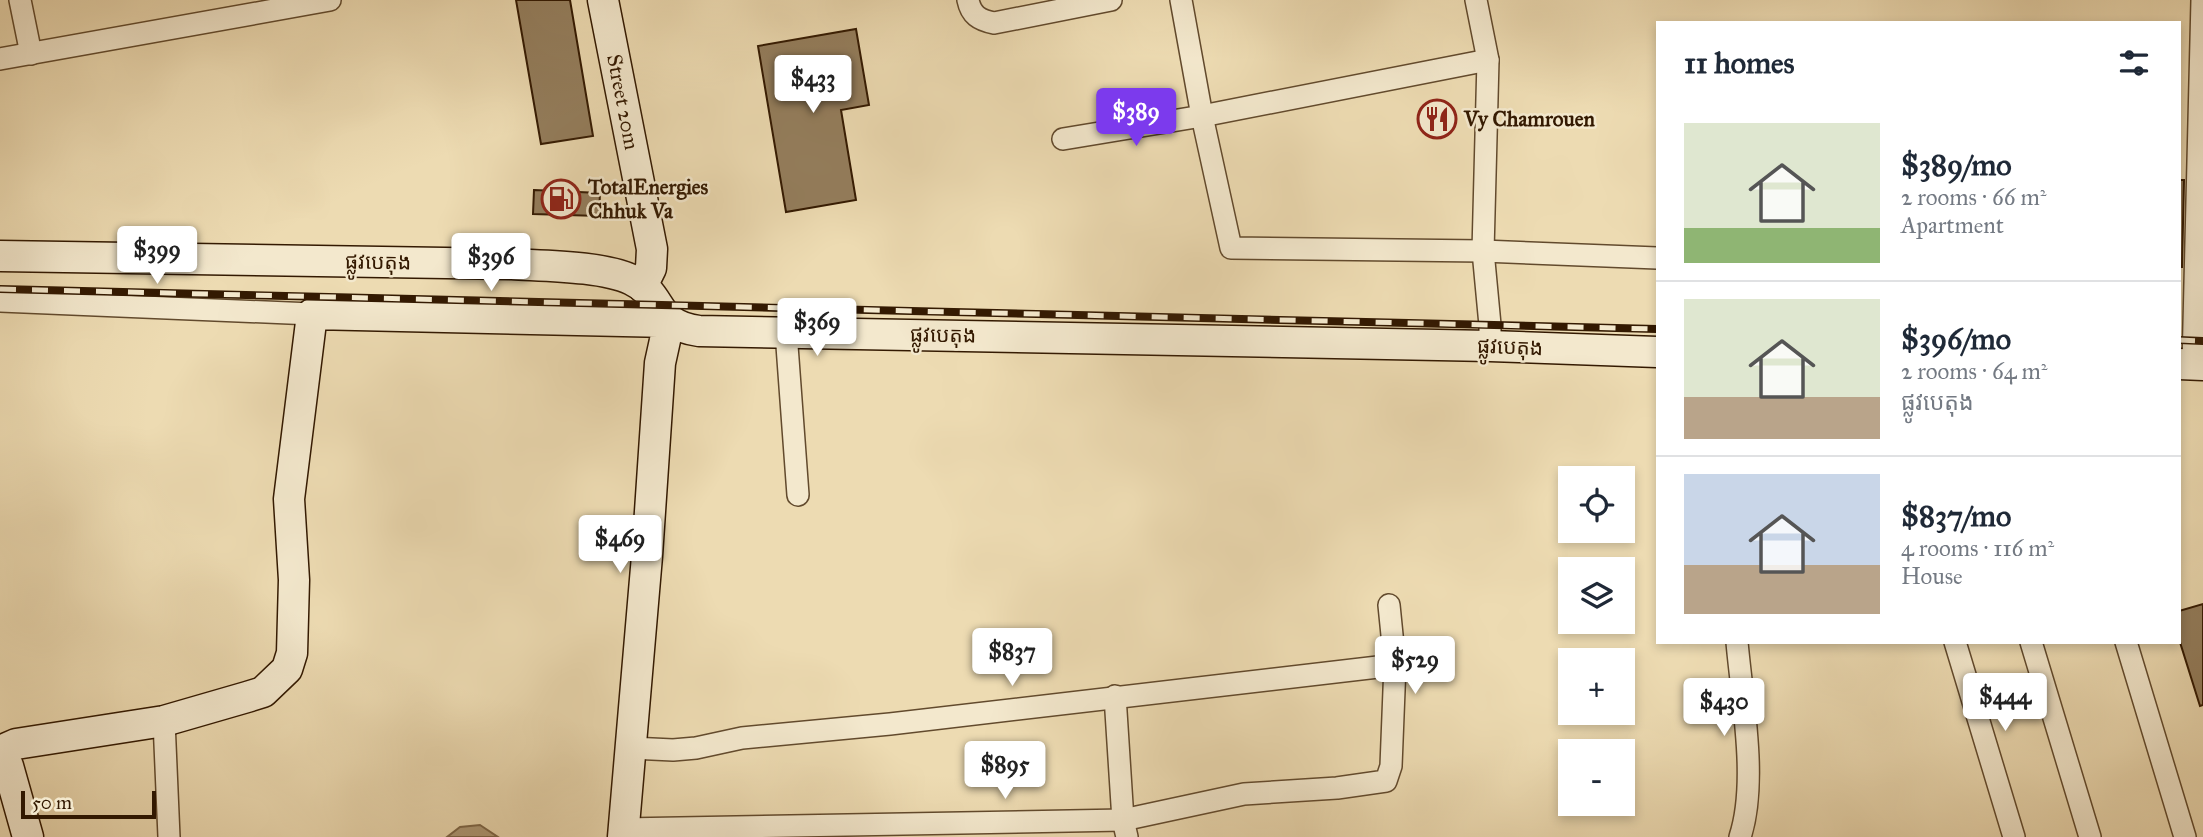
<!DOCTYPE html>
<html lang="en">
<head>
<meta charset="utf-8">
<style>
	:root { --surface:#fff; --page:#f2f2f3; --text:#1f2937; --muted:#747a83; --line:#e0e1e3; --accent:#7c3aed }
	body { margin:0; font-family:"IM FELL Great Primer","Noto Sans Khmer",serif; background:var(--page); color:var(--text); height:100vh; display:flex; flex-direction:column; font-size:26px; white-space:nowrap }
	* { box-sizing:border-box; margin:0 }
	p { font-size:23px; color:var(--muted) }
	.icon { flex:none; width:38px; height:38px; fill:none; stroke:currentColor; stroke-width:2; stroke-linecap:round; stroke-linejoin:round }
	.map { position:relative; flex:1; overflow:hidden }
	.side { position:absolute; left:1656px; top:21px; width:525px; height:623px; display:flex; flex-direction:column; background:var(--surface); border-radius:0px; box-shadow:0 4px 10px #0003 }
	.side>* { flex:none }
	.tools { position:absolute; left:1558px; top:466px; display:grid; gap:14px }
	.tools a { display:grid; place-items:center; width:77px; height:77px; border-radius:0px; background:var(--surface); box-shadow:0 4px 10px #0003; font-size:35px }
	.scale { position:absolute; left:21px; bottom:18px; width:135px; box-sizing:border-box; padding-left:7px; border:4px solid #331901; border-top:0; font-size:19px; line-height:24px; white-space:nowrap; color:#331901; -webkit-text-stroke:5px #f3e8cd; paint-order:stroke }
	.price { position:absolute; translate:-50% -60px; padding:0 16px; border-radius:7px; background:#fff; color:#222; font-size:23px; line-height:46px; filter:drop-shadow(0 2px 4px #0008) }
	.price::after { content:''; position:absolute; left:50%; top:42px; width:21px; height:16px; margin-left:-10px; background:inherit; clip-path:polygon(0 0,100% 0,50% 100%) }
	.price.on { background:var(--accent); color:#fff }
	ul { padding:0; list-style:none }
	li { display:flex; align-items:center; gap:21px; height:175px; padding:0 28px }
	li+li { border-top:2px solid var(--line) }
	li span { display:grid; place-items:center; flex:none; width:196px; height:140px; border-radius:0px; color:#555 }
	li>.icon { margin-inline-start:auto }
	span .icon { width:84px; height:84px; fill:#fffc; stroke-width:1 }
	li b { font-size:30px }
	h2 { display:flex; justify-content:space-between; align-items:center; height:84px; padding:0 28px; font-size:30px }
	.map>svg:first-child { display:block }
	.water { fill:#ae9976; stroke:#7d6647; stroke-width:2 }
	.building { fill:#947e5d; stroke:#331901; stroke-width:2 }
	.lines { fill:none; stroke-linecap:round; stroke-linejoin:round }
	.street-casing { stroke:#624a2d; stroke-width:24 }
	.secondary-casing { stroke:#331901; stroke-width:33 }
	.street { stroke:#f3e8cd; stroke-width:21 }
	.secondary { stroke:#f3e8cd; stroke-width:30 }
	.rail-casing { stroke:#331901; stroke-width:8 }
	.rail { stroke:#f3e8cd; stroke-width:5; stroke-dasharray:16; stroke-linecap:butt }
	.labels { text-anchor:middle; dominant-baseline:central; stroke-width:5; stroke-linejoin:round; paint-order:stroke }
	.street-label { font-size:21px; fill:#331901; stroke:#f3e8cd }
	.poi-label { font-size:21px; font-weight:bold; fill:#331901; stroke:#f3e8cd; text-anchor:start }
</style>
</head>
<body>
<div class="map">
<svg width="2203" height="837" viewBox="0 0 2203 837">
	<rect width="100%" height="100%" fill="#eddbb2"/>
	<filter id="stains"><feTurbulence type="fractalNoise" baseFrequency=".00286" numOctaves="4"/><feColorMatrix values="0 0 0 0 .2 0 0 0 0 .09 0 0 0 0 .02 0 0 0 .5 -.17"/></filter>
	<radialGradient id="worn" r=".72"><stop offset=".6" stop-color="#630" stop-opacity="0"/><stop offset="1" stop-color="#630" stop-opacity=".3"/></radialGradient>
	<polygon class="water" points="480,825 498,837 447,837 460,827"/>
	<g class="building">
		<polygon points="516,0 570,0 593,136 541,144"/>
		<polygon points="856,29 869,105 841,110 856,200 786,212 758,46"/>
		<polygon points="2179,180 2184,180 2182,267 2179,267"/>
		<polygon points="534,190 600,193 599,216 533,214"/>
		<polygon points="2203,604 2203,705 2200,706 2179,639 2179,611"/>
	</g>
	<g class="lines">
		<defs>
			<g id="street">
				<polyline points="20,0 31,54"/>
				<path d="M968 0C971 15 979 20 994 23L1111 0"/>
				<polyline points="1181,0 1202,116 1231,248 1483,251 1657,258"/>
				<polyline points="1476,0 1488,60 1483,251 1490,325 1490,346"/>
				<polyline points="0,59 330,0"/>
				<polyline points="1063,139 1202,116 1488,60"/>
				<polyline points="0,301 312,314"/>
				<polyline points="786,332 798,495"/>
				<polyline points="2193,364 2202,0"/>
				<path d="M1737 642C1742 700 1758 782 1740 837"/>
				<polyline points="1955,642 2014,837"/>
				<polyline points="2031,642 2090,837"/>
				<polyline points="2126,642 2185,837"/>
				<polyline points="1115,696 1123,820 1127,837"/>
				<polyline points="164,721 169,837"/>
				<polyline points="631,748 673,750 696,748 742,738 890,724 1395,665"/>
				<polyline points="623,829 1123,820 1244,794 1337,788 1386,781 1391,766 1395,665 1389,605"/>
			</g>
			<g id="secondary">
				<polyline points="603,0 652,249 651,268 642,286"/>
				<path d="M0 256 512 264C545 266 603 266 632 280 665 295 652 325 699 331L1490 346 1657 352"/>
				<polyline points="2179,364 2203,365"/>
				<polyline points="0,751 16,744 164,721 247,697 263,692 287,669 292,653 294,580 289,499 312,314 669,322 660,363 647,556 623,837"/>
				<polyline points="0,757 8,766 28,837"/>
			</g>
		</defs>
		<use href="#street" class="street-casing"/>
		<use href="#secondary" class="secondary-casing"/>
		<use href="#street" class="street"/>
		<use href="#secondary" class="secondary"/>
		<defs>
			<g id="rail">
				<polyline points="0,289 1657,329"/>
				<polyline points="2179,340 2203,341"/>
			</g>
		</defs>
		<use href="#rail" class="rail-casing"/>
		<use href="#rail" class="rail"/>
	</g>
	<defs>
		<symbol id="restaurant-ring" viewBox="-11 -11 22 22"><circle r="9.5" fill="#f3e8cd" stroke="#8f2418" stroke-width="1.5"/><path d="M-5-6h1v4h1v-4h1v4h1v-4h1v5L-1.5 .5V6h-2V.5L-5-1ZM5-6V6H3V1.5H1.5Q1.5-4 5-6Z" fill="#8f2418"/></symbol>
		<symbol id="fuel-ring" viewBox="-11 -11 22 22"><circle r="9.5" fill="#f3e8cd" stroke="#8f2418" stroke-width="1.5"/><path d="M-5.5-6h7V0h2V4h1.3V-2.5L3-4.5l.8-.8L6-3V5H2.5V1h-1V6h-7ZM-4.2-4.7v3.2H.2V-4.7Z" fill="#8f2418"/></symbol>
	</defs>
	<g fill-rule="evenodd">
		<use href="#restaurant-ring" x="1415" y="97" width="44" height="44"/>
		<use href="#fuel-ring" x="539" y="177" width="44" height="44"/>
	</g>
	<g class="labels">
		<g class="street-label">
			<text transform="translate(623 102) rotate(79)">Street 20m</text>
			<text transform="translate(378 262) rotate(1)">ផ្លូវបេតុង</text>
			<text transform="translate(943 335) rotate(1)">ផ្លូវបេតុង</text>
			<text transform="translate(1510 347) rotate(2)">ផ្លូវបេតុង</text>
		</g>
		<g class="poi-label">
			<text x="1464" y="119">Vy Chamrouen</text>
			<text x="588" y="187">TotalEnergies<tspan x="588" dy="24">Chhuk Va</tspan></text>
		</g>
	</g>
	<rect width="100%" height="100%" filter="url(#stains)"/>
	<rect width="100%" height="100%" fill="url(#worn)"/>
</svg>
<div class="tools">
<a><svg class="icon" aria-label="locate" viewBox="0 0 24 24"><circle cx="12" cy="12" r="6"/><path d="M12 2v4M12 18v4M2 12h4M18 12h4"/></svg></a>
<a><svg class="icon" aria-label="layers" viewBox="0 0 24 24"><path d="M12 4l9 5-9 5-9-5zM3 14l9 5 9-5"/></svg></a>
<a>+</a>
<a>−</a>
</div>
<div class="scale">50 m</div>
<b class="price" style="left:813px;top:115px">$433</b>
<b class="price on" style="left:1136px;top:148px">$389</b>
<b class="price" style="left:157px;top:286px">$399</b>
<b class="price" style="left:491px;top:293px">$396</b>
<b class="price" style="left:817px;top:358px">$369</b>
<b class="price" style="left:620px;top:575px">$469</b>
<b class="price" style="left:1012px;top:688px">$837</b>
<b class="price" style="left:1415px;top:696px">$529</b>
<b class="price" style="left:2005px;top:733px">$444</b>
<b class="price" style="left:1724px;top:738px">$430</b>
<b class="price" style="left:1005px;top:801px">$895</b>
<section class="side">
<h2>11 homes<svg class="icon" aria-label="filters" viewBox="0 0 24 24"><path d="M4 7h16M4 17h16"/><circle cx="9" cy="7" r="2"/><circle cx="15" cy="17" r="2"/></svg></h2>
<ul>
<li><span style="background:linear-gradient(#dfe7d0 75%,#8fb573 0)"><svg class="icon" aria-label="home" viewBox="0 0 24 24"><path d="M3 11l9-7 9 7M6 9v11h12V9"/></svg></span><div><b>$389/mo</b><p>2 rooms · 66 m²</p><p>Apartment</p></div></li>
<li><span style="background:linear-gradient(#dfe7d0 70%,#b9a48a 0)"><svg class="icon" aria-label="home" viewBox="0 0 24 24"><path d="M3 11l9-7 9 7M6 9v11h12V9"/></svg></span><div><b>$396/mo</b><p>2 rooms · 64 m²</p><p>ផ្លូវបេតុង</p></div></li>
<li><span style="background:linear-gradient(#c9d6e8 65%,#b9a48a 0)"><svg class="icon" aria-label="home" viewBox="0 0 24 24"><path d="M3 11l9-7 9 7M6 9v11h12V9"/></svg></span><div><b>$837/mo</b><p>4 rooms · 116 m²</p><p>House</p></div></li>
</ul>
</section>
</div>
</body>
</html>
